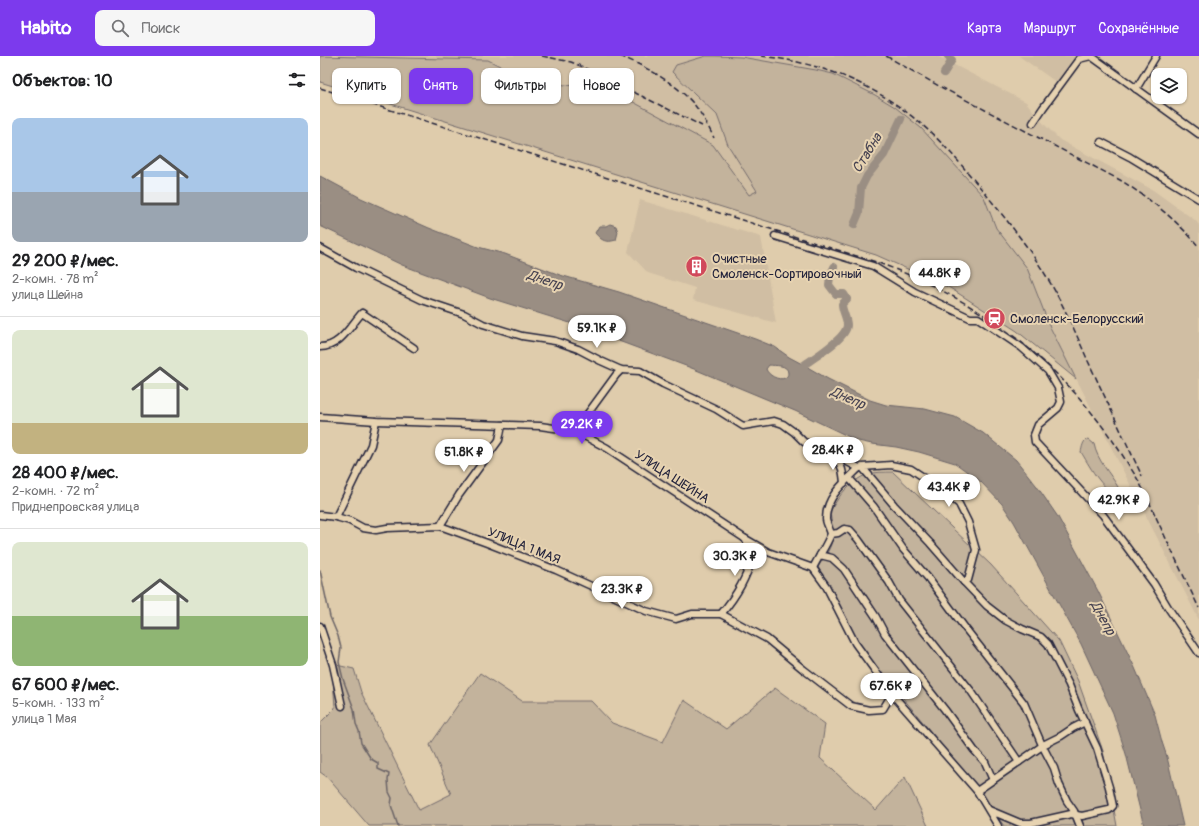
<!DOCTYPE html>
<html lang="ru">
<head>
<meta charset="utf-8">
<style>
	:root { --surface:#fff; --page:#f6f6f6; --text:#202124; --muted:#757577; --line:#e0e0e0; --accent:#7c3aed }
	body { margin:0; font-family:Pangolin,sans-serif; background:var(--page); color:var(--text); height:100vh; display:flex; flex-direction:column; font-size:15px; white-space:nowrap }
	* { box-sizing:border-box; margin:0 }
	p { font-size:13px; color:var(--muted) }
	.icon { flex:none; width:22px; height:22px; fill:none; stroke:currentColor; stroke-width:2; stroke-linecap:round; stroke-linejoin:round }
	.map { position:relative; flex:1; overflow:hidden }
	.panel { display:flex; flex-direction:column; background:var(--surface); width:320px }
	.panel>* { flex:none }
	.top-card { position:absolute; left:12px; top:12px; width:380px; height:36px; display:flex; gap:8px }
	.controls { position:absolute; left:831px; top:12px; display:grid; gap:8px }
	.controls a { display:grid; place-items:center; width:36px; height:36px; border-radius:8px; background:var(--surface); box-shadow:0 1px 3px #0004; font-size:20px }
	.price { position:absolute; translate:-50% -34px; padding:0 9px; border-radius:14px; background:#fff; color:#222; font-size:13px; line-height:26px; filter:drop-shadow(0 1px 2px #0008) }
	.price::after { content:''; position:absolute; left:50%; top:24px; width:12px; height:9px; margin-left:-6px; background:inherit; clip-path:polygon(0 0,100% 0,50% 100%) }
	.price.on { background:var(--accent); color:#fff }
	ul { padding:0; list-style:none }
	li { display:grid; align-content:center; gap:8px; height:212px; padding:0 12px }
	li+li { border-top:1px solid var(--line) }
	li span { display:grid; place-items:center; height:124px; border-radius:8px; color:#555 }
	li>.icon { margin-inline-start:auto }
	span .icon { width:72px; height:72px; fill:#fffc; stroke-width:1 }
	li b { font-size:17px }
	h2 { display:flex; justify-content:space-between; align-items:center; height:48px; padding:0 12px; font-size:17px }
	.chip { padding:0 14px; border-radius:8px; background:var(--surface); box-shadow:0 1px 3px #0004; font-size:14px; line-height:36px }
	.chip.on { background:var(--accent); color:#fff }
	header { display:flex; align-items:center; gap:24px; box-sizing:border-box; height:56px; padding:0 20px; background:var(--accent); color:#fff }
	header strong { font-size:19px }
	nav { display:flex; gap:22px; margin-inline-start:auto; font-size:14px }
	.search { width:280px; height:36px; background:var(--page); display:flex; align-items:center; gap:10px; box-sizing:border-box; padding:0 14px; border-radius:8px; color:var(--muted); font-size:15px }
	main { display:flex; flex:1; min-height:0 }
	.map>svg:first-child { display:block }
	.built { fill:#d0bea3 }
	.green { fill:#c3b39c; stroke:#726a6c }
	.water { fill:#9a8e83; stroke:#6a6366; fill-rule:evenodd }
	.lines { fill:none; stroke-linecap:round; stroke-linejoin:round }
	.stream { stroke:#6a6366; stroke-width:1.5 }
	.river { stroke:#9a8e83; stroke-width:8 }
	.minor-casing { stroke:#22223b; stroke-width:9 }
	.minor { stroke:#e7d3b1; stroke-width:6 }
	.rail { stroke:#22223b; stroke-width:1.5; stroke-dasharray:6 3; stroke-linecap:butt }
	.labels { text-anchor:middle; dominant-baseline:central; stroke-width:4; stroke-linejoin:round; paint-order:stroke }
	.poi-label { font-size:13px; fill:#22223b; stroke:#e7d3b1; text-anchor:start }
	.street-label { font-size:13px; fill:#22223b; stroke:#e7d3b1 }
	.water-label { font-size:14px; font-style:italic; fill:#464251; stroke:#e7d3b1 }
</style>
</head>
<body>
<header>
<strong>Habito</strong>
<div class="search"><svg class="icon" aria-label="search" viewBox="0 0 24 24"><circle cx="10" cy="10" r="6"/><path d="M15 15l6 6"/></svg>Поиск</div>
<nav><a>Карта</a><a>Маршрут</a><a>Сохранённые</a></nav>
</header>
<main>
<section class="panel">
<h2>Объектов: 10<svg class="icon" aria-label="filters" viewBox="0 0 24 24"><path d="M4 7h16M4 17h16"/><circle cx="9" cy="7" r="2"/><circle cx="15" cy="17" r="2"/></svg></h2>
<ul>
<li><span style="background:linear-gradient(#a9c7e8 60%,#9aa5b1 0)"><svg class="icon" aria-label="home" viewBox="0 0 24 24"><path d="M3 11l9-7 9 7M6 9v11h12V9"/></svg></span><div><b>29 200 ₽/мес.</b><p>2-комн. · 78 m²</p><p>улица Шейна</p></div></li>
<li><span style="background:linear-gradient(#dfe7d0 75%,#c2b280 0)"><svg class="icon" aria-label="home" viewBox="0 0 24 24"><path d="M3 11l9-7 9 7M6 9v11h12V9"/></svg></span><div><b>28 400 ₽/мес.</b><p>2-комн. · 72 m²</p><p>Приднепровская улица</p></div></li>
<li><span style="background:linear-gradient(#dfe7d0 60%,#8fb573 0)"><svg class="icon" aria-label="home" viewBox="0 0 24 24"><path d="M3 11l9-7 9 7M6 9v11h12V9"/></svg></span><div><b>67 600 ₽/мес.</b><p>5-комн. · 133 m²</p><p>улица 1 Мая</p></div></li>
</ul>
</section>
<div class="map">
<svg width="879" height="770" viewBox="0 0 879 770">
	<rect width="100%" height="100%" fill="#dfccac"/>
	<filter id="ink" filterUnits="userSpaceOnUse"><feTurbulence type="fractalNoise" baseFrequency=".025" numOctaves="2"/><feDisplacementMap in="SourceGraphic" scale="8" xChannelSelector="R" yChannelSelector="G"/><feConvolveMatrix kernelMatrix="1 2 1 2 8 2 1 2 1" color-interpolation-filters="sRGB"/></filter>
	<g filter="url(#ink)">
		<g class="built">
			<polygon points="57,0 386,0 356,9 352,16 397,59 408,89 437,135 429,140 393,89 291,34 210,25 168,4"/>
			<polygon points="395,0 617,0 706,46 724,68 740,84 833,134 876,165 879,169 879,564 730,271 707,212 676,172 664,141 575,51 537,29 513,18 496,14 421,1"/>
			<polygon points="699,0 755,0 736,26"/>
			<polygon points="320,144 441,181 456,267 373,244 375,232 328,217 308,196"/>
		</g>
		<g class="green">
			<polygon points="0,0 168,4 210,25 291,34 393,89 429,139 437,135 408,89 397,59 352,16 356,9 386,0 395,0 421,1 496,14 513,18 555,39 575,51 601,72 664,141 676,172 707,212 730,271 756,323 697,275 630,232 556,199 0,26"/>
			<path d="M768 383 774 388C777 404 790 417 798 431L796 437C782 435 768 407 761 396 762 392 763 384 768 383Z"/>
			<path d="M573 416 671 509 739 585 758 625 783 695 797 770H684L663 740 635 705 545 596 531 576 509 529 498 511C503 503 510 494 512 485 514 476 511 465 510 456 519 439 530 425 548 418 555 416 565 416 573 416Z"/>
			<polygon points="12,608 34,613 41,636 99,754 131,738 110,689 160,617 202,645 271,645 292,667 343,686 364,644 406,673 455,632 505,668 500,702 556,754 585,721 608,770 49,770 7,721 0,716 0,667 15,652"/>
		</g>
		<g class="water">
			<path d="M0 120 41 142 109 172 158 191 185 198 240 219 299 236 435 283 455 291 469 301 484 309 508 323 550 344 566 349 605 353 635 361 663 377 696 404 716 429 738 461 778 535 815 612 835 659 842 686 847 701 863 770H824L806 698 793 657 761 588 694 466 682 448 660 425 653 420 635 407 599 396 576 391 552 388 538 385 475 355 374 313 250 267 170 242 82 209 0 170ZM449 309C455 310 468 308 468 317 468 319 467 321 465 322 458 325 448 319 446 313Z"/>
			<path d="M290 168 296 170 298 176 296 184C286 187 282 185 275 177L279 170H286Z"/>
		</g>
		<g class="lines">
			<polyline class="stream" points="0,514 10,561 18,580 21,592 19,606 23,623 34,653 36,668 39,675 41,687 51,703 58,707 58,713 69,718 68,724 69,736 72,742 71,749 78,770"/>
			<g class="river">
				<polyline points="624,17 632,4 628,0"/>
				<polyline points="534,169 539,157 541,132 547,120 564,99 581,63"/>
				<path d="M484 318V309C495 301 527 282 527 269 527 262 522 255 522 248L527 243 524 238H516L509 229 510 220 514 211"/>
			</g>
			<defs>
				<g id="minor">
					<polyline points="771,0 879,78"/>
					<polyline points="816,33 836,0"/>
					<polyline points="713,67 723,52 759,3 771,0"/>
					<polyline points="781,86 810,101 879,143"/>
					<polyline points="455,180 553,210 595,236 650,262 658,262 701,291 728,315 738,332 741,346 738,352 718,369 714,379 715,386 783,459 834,528 849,553 879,597"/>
					<polyline points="0,192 36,212 102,244 144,258 163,268 202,280 235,285 258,293 281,305 301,314 320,315 343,328 396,353 423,370 454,365 463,368 474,376 484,386 507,395 539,412"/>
					<path d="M0 291C20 291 30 270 42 257L94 292"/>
					<polyline points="0,361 56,365 220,370 255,375 287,392 424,482 448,496 493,512"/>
					<polyline points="255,375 296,319 301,314"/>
					<path d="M515 400C522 409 523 416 524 427"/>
					<polyline points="529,422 554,451 583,493 608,522 645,572 704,647 722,689 734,712 739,728 747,745 754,755 760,770"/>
					<polyline points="0,459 16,461 30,465 43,472 56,474 67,472 120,470 167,487 236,514 326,555 356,563 372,558 401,558 447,583 483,613 531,650 549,654 563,653 572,638"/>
					<polyline points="16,461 51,389 56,365"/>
					<polyline points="120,470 139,439 179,384 182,369"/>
					<polyline points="511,478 518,477 524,473 530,474 538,483 569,526 579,544 651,635 699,706"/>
					<polyline points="500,499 512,502 524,513 556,561 565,578 625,654 654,694 665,706 673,724"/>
					<path d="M493 512C499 500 506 490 511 478 510 473 506 467 506 463 506 440 525 426 539 412L542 411 571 409 591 413 623 434 639 448 648 466 656 494 648 524 644 526 610 487 574 449 542 411"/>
					<polyline points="493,512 506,530 535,587 572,638 657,735 678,770"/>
					<polyline points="644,526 667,550 685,564 702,573 721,581 728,588 749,629 759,654 777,692 789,731 793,750 789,754 762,760 751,758 711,767 700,767 669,754"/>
					<path d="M401 558C418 538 426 522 434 498L425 483"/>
					<polyline points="0,570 13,609 22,650"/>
					<polyline points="657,735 725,688 741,680 753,672 765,666"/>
				</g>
			</defs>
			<use href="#minor" class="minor-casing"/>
			<use href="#minor" class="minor"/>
			<g class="rail">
				<polyline points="222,0 251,6 263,11 382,70"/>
				<path d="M300 0C325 10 355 27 373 47 382 58 388 70 394 82"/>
				<path d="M441 0C502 7 553 27 600 67 624 87 644 112 664 136 690 168 716 200 736 237 748 259 758 282 768 305 786 343 804 382 822 420"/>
				<path d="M566 0 619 30 800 124C829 142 857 164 879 191"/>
				<path d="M0 32 556 206C665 245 749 312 810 411 822 429 831 450 840 470 853 497 866 525 879 552"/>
			</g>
		</g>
	</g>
	<defs>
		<symbol id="building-disc" viewBox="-11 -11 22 22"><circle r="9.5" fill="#d1495b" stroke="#e7d3b1"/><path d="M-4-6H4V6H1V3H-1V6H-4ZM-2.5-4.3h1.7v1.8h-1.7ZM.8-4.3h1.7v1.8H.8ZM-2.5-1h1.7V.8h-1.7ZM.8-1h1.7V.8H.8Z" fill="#fff"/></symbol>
		<symbol id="station-disc" viewBox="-11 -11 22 22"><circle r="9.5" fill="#d1495b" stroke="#e7d3b1"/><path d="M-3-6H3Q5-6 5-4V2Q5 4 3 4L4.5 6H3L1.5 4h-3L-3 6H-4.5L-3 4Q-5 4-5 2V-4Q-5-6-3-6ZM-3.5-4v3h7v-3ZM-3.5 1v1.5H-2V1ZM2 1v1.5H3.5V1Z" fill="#fff"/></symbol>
	</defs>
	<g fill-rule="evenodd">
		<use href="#building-disc" x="364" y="198" width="25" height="25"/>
		<use href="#station-disc" x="662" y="250" width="25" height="25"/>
	</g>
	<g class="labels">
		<g class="poi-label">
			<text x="392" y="203">Очистные<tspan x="392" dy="15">Смоленск-Сортировочный</tspan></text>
			<text x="690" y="263">Смоленск-Белорусский</text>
		</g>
		<g class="street-label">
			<text transform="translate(352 421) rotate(33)">УЛИЦА ШЕЙНА</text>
			<text transform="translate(204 490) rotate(22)">УЛИЦА 1 МАЯ</text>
		</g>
		<g class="water-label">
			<text transform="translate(547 97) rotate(-58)">Стабна</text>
			<text transform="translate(225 224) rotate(19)">Днепр</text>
			<text transform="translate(528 342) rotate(24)">Днепр</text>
			<text transform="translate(783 562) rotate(62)">Днепр</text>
		</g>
	</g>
</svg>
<div class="controls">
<a><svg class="icon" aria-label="layers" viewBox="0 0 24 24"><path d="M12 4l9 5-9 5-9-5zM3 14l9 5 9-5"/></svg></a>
</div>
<b class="price" style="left:620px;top:238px">44.8K ₽</b>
<b class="price" style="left:277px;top:293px">59.1K ₽</b>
<b class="price on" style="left:262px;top:389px">29.2K ₽</b>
<b class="price" style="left:513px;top:415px">28.4K ₽</b>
<b class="price" style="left:144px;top:417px">51.8K ₽</b>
<b class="price" style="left:629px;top:452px">43.4K ₽</b>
<b class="price" style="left:799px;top:465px">42.9K ₽</b>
<b class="price" style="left:415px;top:521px">30.3K ₽</b>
<b class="price" style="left:302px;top:554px">23.3K ₽</b>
<b class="price" style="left:571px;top:651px">67.6K ₽</b>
<div class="top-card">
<a class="chip">Купить</a>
<a class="chip on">Снять</a>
<a class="chip">Фильтры</a>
<a class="chip">Новое</a>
</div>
</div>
</main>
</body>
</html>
